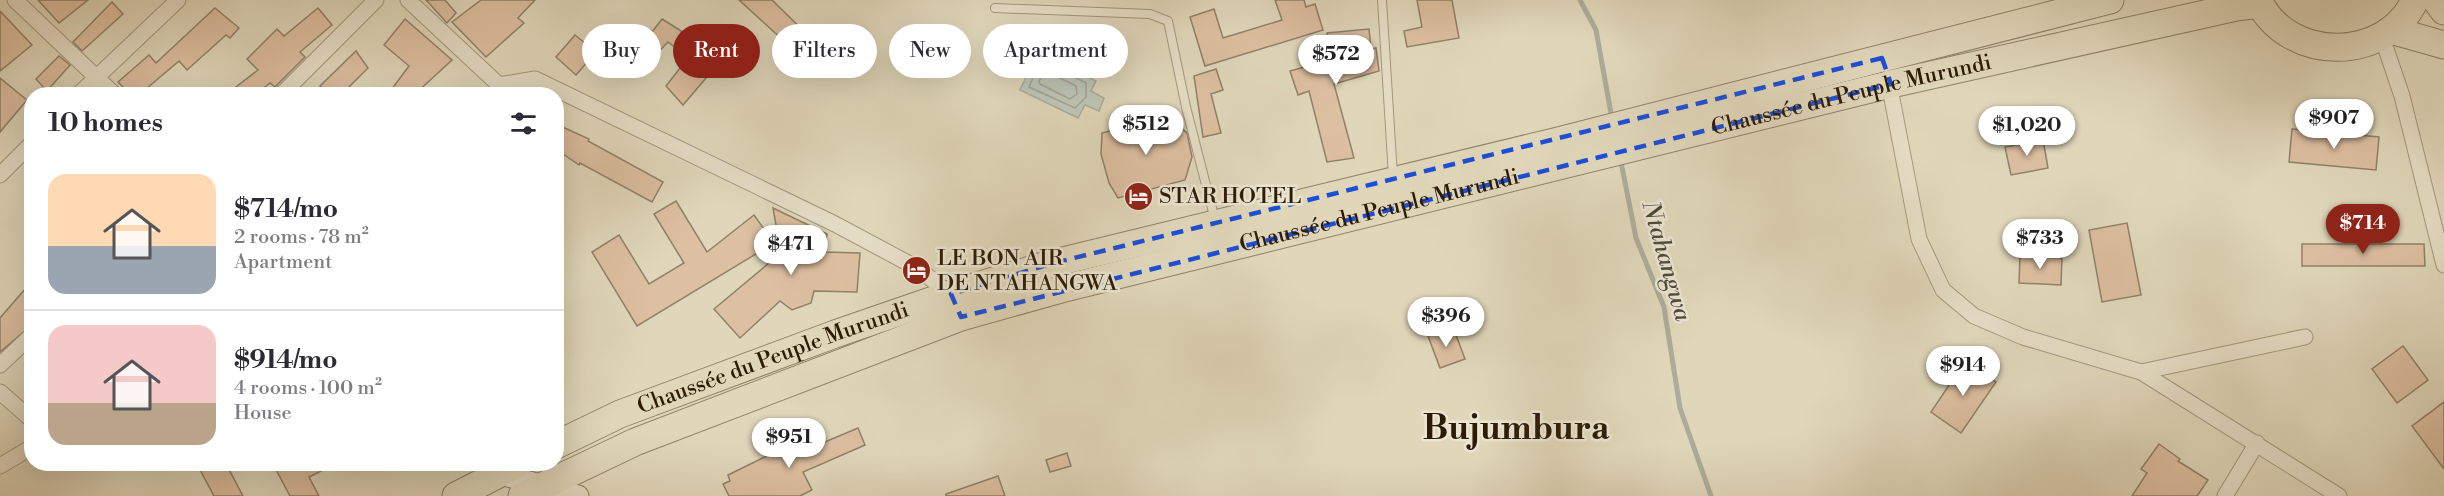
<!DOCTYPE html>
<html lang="en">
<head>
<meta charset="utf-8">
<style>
	:root { --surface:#fff; --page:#f7f7f7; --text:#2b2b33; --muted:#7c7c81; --line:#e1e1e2; --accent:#8f2418 }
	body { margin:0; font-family:"Libre Bodoni",serif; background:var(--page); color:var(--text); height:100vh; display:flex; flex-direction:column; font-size:22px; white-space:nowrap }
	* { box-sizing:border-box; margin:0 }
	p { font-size:20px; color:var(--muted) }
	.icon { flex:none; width:33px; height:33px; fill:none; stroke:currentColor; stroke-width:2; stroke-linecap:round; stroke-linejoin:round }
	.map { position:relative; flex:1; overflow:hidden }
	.panel { position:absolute; left:24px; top:87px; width:540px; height:384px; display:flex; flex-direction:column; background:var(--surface); border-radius:24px; box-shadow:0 6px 24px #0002 }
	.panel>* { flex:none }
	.guide { position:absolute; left:582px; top:24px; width:570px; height:54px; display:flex; gap:12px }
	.price { position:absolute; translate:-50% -51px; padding:0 14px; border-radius:21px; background:#fff; color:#222; font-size:20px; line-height:39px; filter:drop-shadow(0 2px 3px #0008) }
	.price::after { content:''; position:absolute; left:50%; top:36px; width:18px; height:14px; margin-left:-9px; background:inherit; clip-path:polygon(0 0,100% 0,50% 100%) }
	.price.selected { background:var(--accent); color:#fff }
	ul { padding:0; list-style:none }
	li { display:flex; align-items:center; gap:18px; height:150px; padding:0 24px }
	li+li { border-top:2px solid var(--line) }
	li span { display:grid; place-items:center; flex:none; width:168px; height:120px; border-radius:18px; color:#555 }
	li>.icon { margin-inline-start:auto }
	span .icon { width:72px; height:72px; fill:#fffc; stroke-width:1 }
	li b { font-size:26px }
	h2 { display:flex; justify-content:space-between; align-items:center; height:72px; padding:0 24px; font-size:26px }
	.tag { padding:0 21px; border-radius:27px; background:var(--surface); box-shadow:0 6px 24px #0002; font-size:21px; line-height:54px }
	.tag.selected { background:var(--accent); color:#fff }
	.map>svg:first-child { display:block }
	.water { fill:#9ab6bb; stroke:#6e7873; stroke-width:1.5 }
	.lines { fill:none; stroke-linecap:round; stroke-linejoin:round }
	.shore { stroke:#636960; stroke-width:1.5 }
	.stream { stroke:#6e7873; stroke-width:5 }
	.building { fill:#daa383; stroke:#2c1c06; stroke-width:1.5 }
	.lane-casing { stroke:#594b33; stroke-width:10 }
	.street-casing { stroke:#594b33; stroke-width:17 }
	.secondary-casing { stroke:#2c1c06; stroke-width:23 }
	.highway-casing { stroke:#2c1c06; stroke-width:29 }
	.lane { stroke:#ebe5d2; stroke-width:8 }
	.street { stroke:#ebe5d2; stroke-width:15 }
	.secondary { stroke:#ebe5d2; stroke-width:21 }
	.highway { stroke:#e0d7ba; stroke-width:27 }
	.marked { fill:none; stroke:#1d4ed8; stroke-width:4.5; stroke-dasharray:12 8; stroke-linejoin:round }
	.labels { text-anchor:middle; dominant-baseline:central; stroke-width:5; stroke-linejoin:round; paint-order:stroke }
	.street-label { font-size:22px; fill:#2c1c06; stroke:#ebe5d2 }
	.poi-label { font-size:22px; fill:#2c1c06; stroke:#ebe5d2; text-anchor:start }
	.water-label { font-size:24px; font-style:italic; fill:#4d4a3c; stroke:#ebe5d2 }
	.town-label { font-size:34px; font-weight:bold; fill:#2c1c06; stroke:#ebe5d2 }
</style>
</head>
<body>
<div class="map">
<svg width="2444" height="496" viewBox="0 0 2444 496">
	<rect width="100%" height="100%" fill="#e0d7ba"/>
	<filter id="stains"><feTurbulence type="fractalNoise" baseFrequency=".00333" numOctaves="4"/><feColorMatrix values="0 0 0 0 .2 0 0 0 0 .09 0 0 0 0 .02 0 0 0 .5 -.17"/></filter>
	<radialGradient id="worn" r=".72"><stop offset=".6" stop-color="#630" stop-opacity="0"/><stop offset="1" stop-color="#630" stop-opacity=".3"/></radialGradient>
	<polygon class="water" points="1038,52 1096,81 1091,91 1104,98 1099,111 1085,105 1078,118 1020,90"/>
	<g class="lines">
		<g class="shore">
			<polygon points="1043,61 1086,83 1086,97 1075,108 1029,87 1039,63"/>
			<polygon points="1046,71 1076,86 1077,94 1070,99 1040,84 1039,81"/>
		</g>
		<g class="stream">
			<polyline points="1580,0 1596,30 1612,119"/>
			<polyline points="1620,157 1636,238 1664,307 1680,408 1711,496"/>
		</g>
	</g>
	<g class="building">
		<polygon points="38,0 88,0 59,23"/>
		<polygon points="426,0 445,0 456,13 447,23"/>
		<polygon points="481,0 535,0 518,18 524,23 486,57 452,22"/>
		<polygon points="739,0 772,0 818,45 805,60"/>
		<polygon points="1275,0 1304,0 1306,7 1315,4 1323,30 1205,66 1190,17 1214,9 1223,38 1282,20"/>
		<polygon points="1417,0 1452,0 1459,38 1407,47 1404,31 1422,27"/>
		<polygon points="112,2 123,14 82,51 73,42"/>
		<polygon points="215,8 239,28 230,38 226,35 187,70 179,61 140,94 130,94 118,82 149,55 156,63"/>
		<polygon points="318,8 332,25 300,52 305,57 275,87 270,83 256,94 227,94 258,70 247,59 277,29 284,36"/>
		<polygon points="0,11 32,45 0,71"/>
		<polygon points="405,19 452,60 415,94 388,94 409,66 384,45"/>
		<polygon points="662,19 686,34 677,49 668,42 646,65 632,49 650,30 652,32"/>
		<polygon points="1369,29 1371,49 1376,48 1379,71 1334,84 1354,158 1327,162 1309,91 1298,95 1290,71 1329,60 1327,33"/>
		<polygon points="575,35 596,52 576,75 556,57"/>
		<polygon points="356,51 368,68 342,94 329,94 320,86"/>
		<polygon points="691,54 712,71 683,105 666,86"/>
		<polygon points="59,56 70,65 47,91 36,79"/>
		<polygon points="1216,69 1223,90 1211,94 1221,133 1203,137 1194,76"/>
		<polygon points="0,78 27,100 0,132"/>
		<polygon points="1167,115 1187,133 1192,157 1185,180 1118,198 1109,183 1101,154 1102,133"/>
		<polygon points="556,124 589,139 588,141 663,182 652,202 580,163 579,165 556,149"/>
		<polygon points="2292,129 2379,137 2376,170 2289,162"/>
		<polygon points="2043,140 2048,168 2011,175 2005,147"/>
		<polygon points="676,201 707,252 754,215 774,243 637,326 592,252 619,235 649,284 684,263 654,214"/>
		<polygon points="773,208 827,234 824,252 860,253 857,292 814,291 811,303 792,310 780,301 740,338 714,309 781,253"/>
		<polygon points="2127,223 2141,295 2102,302 2089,230"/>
		<polygon points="2302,244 2424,244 2425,266 2302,266"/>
		<polygon points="2020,256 2062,258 2061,285 2019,283"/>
		<polygon points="32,281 32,325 0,352 0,318"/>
		<polygon points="1453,327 1465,359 1440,368 1428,336"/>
		<polygon points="2403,346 2428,380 2397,403 2372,369"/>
		<polygon points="1965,361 1996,382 1961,433 1931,412"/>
		<polygon points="2444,402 2444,469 2412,426"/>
		<polygon points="858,428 865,445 803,472 812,490 800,496 729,496 723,484 730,481 728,475 789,445 794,455"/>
		<polygon points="2159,444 2180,459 2178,461 2208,480 2197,496 2132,496 2147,473 2141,469"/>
		<polygon points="1067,453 1071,466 1050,472 1046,460"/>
		<polygon points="197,464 226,464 243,496 214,496"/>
		<polygon points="273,464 335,464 309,477 319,496 290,496"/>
		<polygon points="998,476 1005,496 946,496 946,494"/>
	</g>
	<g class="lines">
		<defs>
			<g id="lane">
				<polyline points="1382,0 1393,176"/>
				<polyline points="995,8 1150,14 1168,21 1186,107 1215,220"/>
			</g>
			<g id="street">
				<polyline points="15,0 114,94"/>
				<polyline points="408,0 499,85 535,79 835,224 919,269 952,296"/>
				<polyline points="2382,37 2402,96 2444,265"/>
				<polyline points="1888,78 1919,239 1943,290 1974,316 2023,337 2141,372 2339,496"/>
				<polyline points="79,94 178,0"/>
				<polyline points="282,94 376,0"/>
				<polyline points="0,175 32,143"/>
				<polyline points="0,365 32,335"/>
				<polyline points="2141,372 2305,337"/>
				<polyline points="0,392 32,420"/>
				<polyline points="0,466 32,447"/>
				<polyline points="2225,496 2257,443"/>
			</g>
			<polyline id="secondary" points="498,473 578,496"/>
			<g id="highway">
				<path d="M2258 0C2288 63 2386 63 2415 0"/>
				<polyline points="2436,0 2444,11"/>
				<polyline points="2391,30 2444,45"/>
				<path id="s1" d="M556 445 620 414 835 334 951 294 1050 264 1554 142 2110 0"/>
				<polyline points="456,496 518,464"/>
				<path id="s2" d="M522 496 635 442 961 317 1061 289 1891 84 2236 7 2260 4"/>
			</g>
		</defs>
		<use href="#lane" class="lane-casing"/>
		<use href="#street" class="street-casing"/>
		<use href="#secondary" class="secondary-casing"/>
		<use href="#highway" class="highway-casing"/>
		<use href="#lane" class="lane"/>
		<use href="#street" class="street"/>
		<use href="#secondary" class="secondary"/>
		<use href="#highway" class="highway"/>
	</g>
	<path d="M0 0H2444V496H0ZM1882 58 1891 84 961 317 951 294 1050 264Z" fill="#e0d7ba" fill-opacity=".55" fill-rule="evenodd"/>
	<path class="marked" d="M1882 58 1891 84 961 317 951 294 1050 264Z"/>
	<defs>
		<symbol id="hotel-disc" viewBox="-11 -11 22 22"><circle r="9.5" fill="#8f2418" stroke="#ebe5d2"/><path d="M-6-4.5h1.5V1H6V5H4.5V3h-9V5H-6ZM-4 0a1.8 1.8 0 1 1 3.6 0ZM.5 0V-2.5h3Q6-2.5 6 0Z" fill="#fff"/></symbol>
	</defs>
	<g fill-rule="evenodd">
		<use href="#hotel-disc" x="1122" y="180" width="33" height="33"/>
		<use href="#hotel-disc" x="900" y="254" width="33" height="33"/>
	</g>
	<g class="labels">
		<g class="street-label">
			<text stroke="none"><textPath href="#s2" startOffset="1392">Chaussée du Peuple Murundi</textPath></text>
			<text stroke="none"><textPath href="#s2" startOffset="906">Chaussée du Peuple Murundi</textPath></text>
			<text stroke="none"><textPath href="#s1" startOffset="234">Chaussée du Peuple Murundi</textPath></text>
		</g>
		<g class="poi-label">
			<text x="1159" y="196">STAR HOTEL</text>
			<text x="937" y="258">LE BON AIR<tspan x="937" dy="25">DE NTAHANGWA</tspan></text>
		</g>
		<g class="water-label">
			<text transform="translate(1666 261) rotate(74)">Ntahangwa</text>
		</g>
		<g class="town-label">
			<text x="1516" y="429">Bujumbura</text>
		</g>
	</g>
	<rect width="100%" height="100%" filter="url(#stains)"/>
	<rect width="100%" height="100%" fill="url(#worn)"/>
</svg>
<b class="price" style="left:1336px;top:86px">$572</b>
<b class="price" style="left:2334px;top:150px">$907</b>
<b class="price" style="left:1146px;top:156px">$512</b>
<b class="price" style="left:2027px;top:157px">$1,020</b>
<b class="price selected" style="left:2363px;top:255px">$714</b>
<b class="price" style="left:2040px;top:270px">$733</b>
<b class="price" style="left:791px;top:276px">$471</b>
<b class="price" style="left:1446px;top:348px">$396</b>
<b class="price" style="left:1963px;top:397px">$914</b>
<b class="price" style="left:789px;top:469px">$951</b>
<div class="guide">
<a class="tag">Buy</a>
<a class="tag selected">Rent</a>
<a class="tag">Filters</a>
<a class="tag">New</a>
<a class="tag">Apartment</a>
</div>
<section class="panel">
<h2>10 homes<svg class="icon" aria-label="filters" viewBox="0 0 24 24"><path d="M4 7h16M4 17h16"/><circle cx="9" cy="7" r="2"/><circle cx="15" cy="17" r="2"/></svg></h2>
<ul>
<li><span style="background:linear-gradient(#ffd9b3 60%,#9aa5b1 0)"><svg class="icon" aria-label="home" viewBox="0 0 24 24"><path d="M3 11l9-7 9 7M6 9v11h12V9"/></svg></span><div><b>$714/mo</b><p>2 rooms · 78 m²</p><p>Apartment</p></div></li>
<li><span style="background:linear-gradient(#f6c9c9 65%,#b9a48a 0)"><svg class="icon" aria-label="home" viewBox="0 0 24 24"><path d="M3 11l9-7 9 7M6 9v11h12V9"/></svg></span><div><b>$914/mo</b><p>4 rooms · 100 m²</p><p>House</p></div></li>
</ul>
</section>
</div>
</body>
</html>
